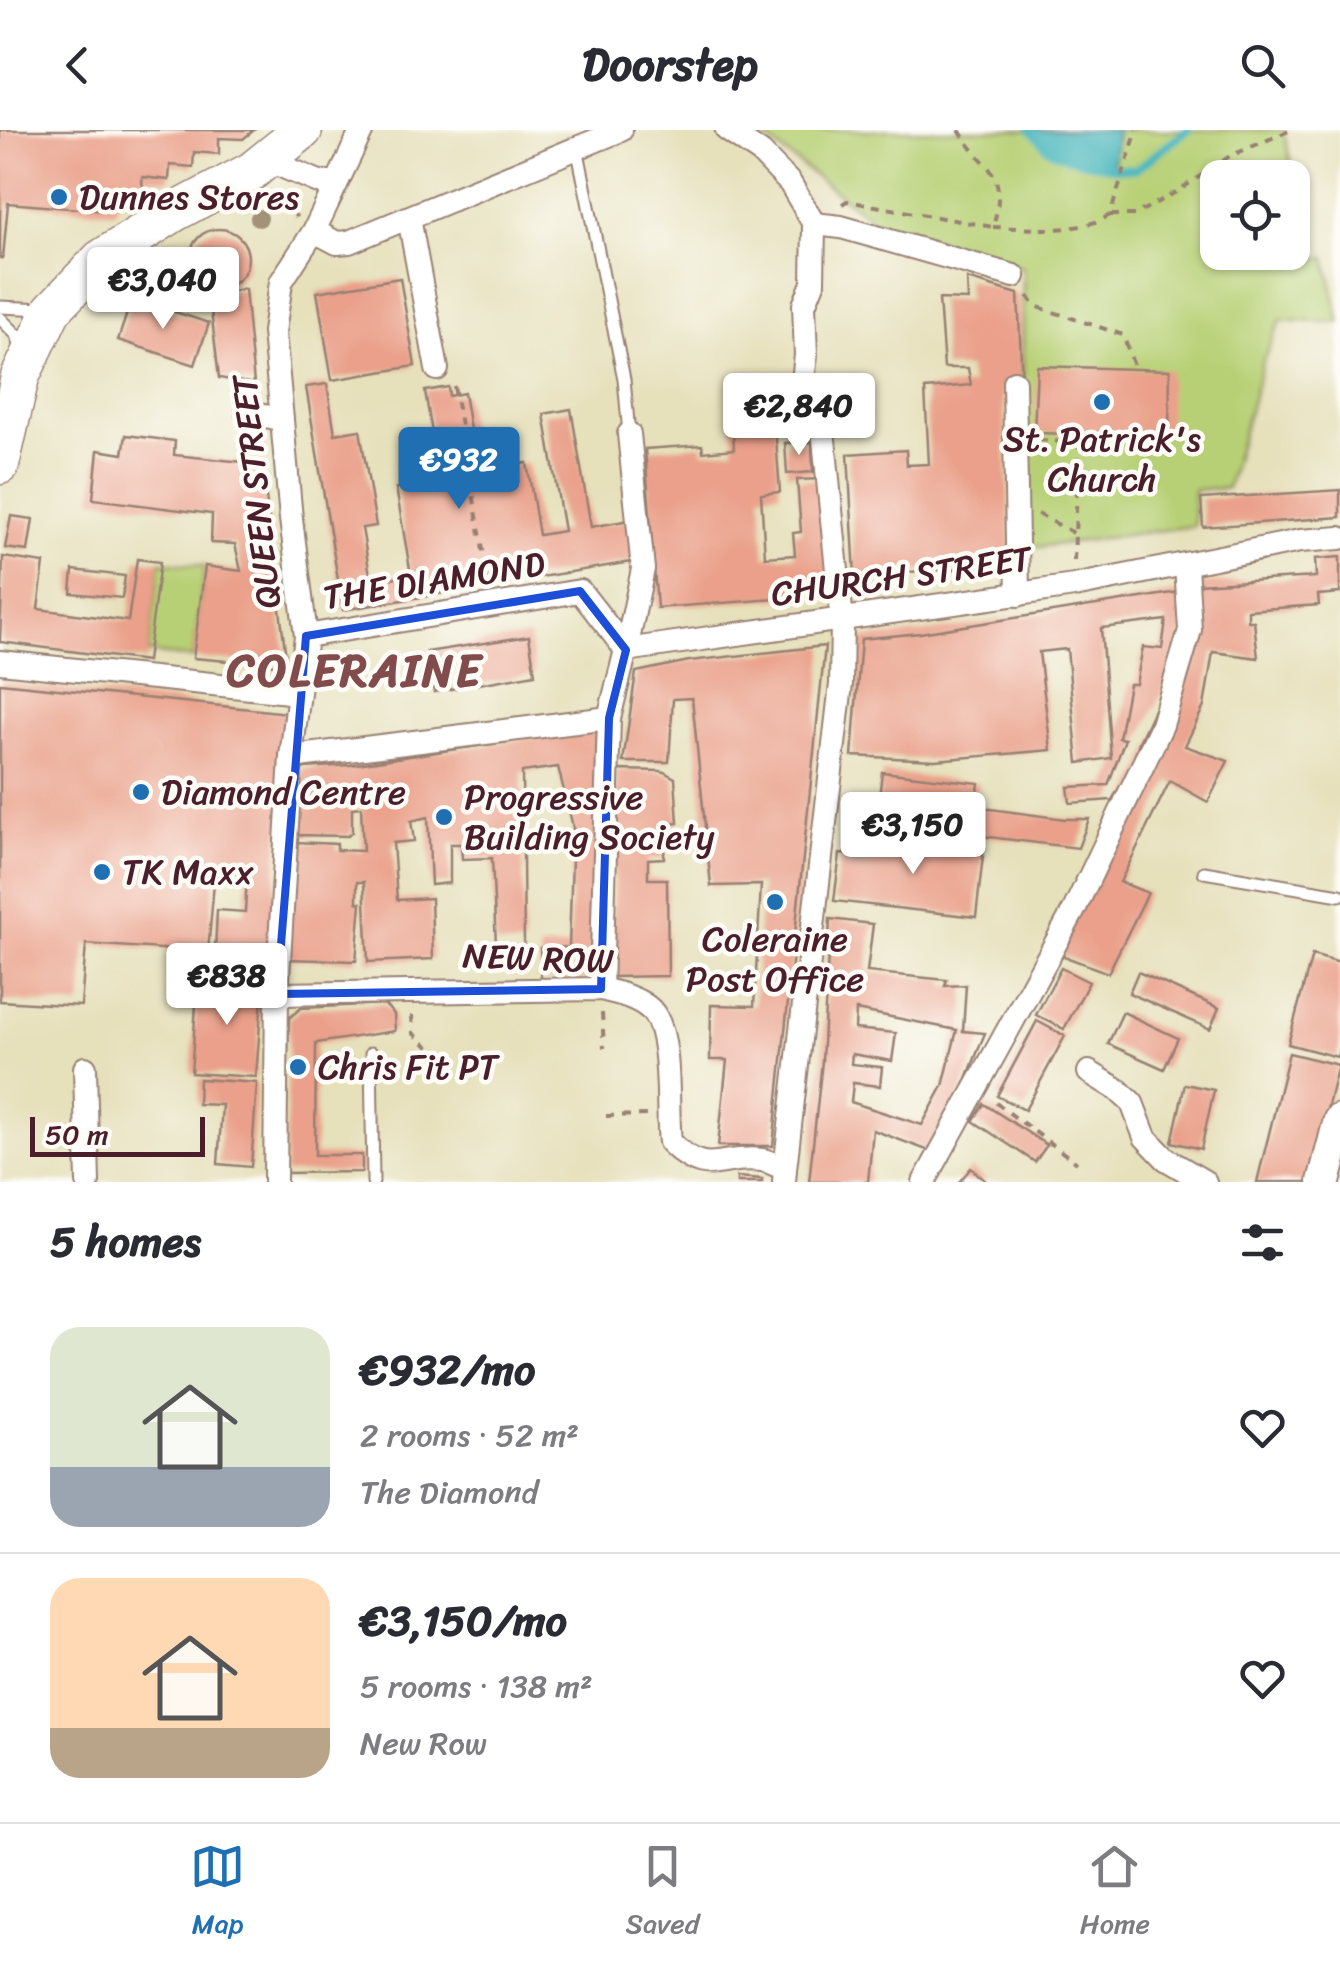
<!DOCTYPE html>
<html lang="en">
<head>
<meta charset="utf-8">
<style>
	:root { --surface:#fff; --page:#f7f7f7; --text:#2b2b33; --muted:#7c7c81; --line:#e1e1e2; --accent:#1f6fb2 }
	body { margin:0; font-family:Sriracha,sans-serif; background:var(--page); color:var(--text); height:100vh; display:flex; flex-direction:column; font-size:38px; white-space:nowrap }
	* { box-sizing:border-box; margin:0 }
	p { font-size:32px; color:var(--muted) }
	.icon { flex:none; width:55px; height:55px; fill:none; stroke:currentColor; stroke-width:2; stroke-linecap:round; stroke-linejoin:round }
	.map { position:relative; height:1052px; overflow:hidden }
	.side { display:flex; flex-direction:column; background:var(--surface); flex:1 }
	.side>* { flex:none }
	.tools { position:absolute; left:1200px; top:30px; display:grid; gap:20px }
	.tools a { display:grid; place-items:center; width:110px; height:110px; border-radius:20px; background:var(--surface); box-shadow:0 2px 8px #0004; font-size:50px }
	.scale { position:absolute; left:30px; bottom:25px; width:175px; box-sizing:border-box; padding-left:10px; border:5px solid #4a1f2b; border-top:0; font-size:28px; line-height:35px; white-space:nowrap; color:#4a1f2b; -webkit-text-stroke:8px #fdfcf7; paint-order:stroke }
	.price { position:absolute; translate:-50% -85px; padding:0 22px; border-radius:10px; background:#fff; color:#222; font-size:32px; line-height:65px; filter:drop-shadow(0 2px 5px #0008) }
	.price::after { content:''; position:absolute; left:50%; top:60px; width:30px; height:22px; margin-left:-15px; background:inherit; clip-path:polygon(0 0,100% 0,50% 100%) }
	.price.current { background:var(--accent); color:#fff }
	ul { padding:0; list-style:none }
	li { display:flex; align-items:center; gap:30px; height:250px; padding:0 50px }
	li+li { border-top:2px solid var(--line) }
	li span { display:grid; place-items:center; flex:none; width:280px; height:200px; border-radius:30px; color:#555 }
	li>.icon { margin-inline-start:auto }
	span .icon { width:120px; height:120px; fill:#fffc; stroke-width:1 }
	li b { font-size:42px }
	h2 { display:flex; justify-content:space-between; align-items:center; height:120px; padding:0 50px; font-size:42px }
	header { display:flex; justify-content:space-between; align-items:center; height:130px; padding:0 50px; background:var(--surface); font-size:45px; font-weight:700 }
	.dock { display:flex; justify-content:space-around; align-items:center; height:140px; border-top:2px solid var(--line); background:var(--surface); font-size:28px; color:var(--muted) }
	.dock a { display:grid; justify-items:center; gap:5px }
	.dock .current { color:var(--accent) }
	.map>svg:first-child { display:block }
	.green { fill:#b7d075; stroke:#807850; stroke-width:2.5 }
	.water { fill:#45b5bb; stroke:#486a73; stroke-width:2.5 }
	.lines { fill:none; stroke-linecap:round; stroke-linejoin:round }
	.stream { stroke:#45b5bb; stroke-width:8 }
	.building { fill:#eaa08a; fill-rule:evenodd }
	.lane-casing { stroke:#988073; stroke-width:15 }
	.street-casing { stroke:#988073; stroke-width:26 }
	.secondary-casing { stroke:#988073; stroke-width:36 }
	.primary-casing { stroke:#988073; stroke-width:41 }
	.path { stroke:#988073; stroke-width:4; stroke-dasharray:8 8; stroke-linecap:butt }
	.lane { stroke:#fff; stroke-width:11 }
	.street { stroke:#fff; stroke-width:22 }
	.secondary { stroke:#fff; stroke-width:32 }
	.primary { stroke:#fff; stroke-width:38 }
	.tree { fill:#a29378 }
	.marked { fill:none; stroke:#1d4ed8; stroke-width:8; stroke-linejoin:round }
	.poi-dot { fill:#1f6fb2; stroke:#fdfcf7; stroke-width:4 }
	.labels { text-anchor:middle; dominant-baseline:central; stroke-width:9; stroke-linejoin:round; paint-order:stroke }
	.poi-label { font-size:35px; fill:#4a1f2b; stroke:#fdfcf7; text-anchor:start }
	.street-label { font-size:35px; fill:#4a1f2b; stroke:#fdfcf7 }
	.district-label { font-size:45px; font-weight:bold; letter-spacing:2.5px; fill:#824c4c; stroke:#fdfcf7 }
</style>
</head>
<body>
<header><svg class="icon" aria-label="back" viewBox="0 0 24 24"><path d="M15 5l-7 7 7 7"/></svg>Doorstep<svg class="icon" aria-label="search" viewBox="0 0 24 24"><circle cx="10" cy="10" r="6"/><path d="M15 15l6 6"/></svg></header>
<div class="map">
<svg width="1340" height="1052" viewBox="0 0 1340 1052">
	<rect width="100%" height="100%" fill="#fdfcf7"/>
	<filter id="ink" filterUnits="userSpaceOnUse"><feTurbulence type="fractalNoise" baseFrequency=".01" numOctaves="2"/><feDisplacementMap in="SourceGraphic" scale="20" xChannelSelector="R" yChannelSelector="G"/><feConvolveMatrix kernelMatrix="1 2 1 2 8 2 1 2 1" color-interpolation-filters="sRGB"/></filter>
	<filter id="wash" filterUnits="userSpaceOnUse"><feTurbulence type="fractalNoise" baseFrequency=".0048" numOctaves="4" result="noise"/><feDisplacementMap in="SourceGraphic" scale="40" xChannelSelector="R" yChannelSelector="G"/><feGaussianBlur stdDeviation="2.25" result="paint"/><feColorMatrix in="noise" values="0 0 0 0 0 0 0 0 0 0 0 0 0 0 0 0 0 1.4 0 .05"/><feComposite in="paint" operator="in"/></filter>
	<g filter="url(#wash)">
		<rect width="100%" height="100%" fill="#e6e0bb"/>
		<g class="green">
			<polygon points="755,0 1283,0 1297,57 1293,59 1292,48 1218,48 1218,122 1292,122 1293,94 1303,131 1326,127 1340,193 1281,190 1264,228 1227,358 1194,360 1194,396 1023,419 1023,138 874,91"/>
			<polygon points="160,432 205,436 193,528 148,523"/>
		</g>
		<path class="water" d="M1030 0H1117L1113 38C1077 30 1056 29 1030 0Z"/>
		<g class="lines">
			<polyline class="stream" points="1030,0 1048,19 1064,27 1113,38 1136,39 1188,0"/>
		</g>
		<g id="blocks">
			<g class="building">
				<polygon points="0,0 254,0 243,9 219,8 219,24 194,22 193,37 170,35 169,50 142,47 143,61 118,58 116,82 8,73 3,128 0,128"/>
				<circle cx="219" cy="128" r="29"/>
				<polygon points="400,148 415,236 332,250 317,162"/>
				<polygon points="967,149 1018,164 1022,252 1003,253 1012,436 855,445 848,324 906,320 907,335 929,334 925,259 971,255 968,238 944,238 939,169 968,170"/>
				<polygon points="245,159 254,254 219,248 209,164"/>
				<polygon points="132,168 209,193 195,235 118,210"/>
				<polygon points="1037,236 1170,240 1169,306 1034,303"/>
				<polygon points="327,254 335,304 360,300 376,396 362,398 371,451 411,445 396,358 440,351 425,261 448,257 449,266 464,263 477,341 527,333 539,405 564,401 544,284 571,279 591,397 630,390 637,431 343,480 306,257"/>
				<polygon points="774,282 780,362 761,364 765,427 795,425 793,403 801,402 797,350 821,349 829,465 657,478 645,319 702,315 703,322 734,319 732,286"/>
				<polygon points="126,305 175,311 174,325 262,334 287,536 193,528 205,436 241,441 235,414 211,413 212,384 93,369 98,320 123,324"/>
				<polygon points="812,312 813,342 787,344 785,313"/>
				<polygon points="1340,360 1340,387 1203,397 1201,369"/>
				<polygon points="11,386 33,389 28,421 5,418"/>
				<polygon points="3,427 44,433 38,479 128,491 137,429 160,432 147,531 0,512"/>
				<polygon points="1340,427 1340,463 1318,465 1319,475 1248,480 1248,491 1254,491 1258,528 1213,522 1204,576 1185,616 1228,631 1208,672 1170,651 1120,752 1148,763 1108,843 1058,824 1190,529 1197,454 1316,447 1315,429"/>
				<polygon points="73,440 125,446 122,468 71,463"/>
				<polygon points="1185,461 1188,488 1164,558 1139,612 1131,639 1112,670 1070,673 1068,657 1108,655 1125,609 1119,608 1129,554 1136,554 1143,517 1162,519 1166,490 1101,498 1111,628 1078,633 1067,519 1039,522 1051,620 935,630 852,626 861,509 920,503"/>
				<polygon points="529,506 535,544 434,562 427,522"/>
				<polygon points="825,516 773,1016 718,1016 727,930 710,930 711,875 754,876 761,755 711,756 692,568 673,569 669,632 623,632 636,542 689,531"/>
				<polygon points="0,553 289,583 270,825 215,822 217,780 245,782 247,745 215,741 208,822 86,814 81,876 0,871"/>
				<polygon points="597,598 597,849 541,850 540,818 569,817 573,697 558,637 522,642 524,815 496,815 492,728 462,729 461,714 450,714 450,753 431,755 428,687 411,691 414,711 393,713 397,770 431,768 433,829 368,832 364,752 357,752 357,772 361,773 356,831 286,829 296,712 337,714 337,720 363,721 361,677 352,678 352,702 348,706 294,705 296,646 304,638 350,635"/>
				<polygon points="617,640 662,641 675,648 678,693 665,695 664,728 648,729 648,749 667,749 668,846 611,847"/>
				<polygon points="882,642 979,653 976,677 1065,689 1089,689 1078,718 876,693"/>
				<polygon points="876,705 984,717 976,787 834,771 840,724 873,727"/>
				<path d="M830 789 873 794 867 842 947 850 945 856 966 855 963 901 985 903 960 966 932 1022 873 1000 868 1052H809L822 931ZM856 880 957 900 943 956 922 995 851 972 853 953 880 956 882 937 851 934 852 924 892 931 896 903 855 899Z"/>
				<polygon points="1312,825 1340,833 1340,915 1337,927 1288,914"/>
				<polygon points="1061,838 1089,852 1064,899 1036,885"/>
				<polygon points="1138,842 1219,878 1210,899 1129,863"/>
				<polygon points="198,848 263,853 256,947 191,943"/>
				<polygon points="384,874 394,884 395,901 316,913 315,1025 362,1025 362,1042 285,1043 289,888 301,878"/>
				<polygon points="1123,882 1178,908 1164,939 1108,914"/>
				<polygon points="1037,891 1065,906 1025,980 997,966"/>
				<polygon points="1289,923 1338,935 1309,1052 1257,1052"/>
				<polygon points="199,949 257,953 251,1037 218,1034 222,975 198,974"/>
				<polygon points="1185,954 1214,960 1201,1019 1172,1012"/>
				<polygon points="984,974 1047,1015 1035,1032 973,991"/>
				<polygon points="971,1038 987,1052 959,1052"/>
				<polygon points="737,1047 762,1049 762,1052 737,1052"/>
			</g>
		</g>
	</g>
	<g filter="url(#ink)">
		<use href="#blocks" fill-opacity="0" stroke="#988073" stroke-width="2.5"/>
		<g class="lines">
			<defs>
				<g id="lane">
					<polyline points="577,17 624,249 629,304"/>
					<polyline points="0,177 45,179"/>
					<polyline points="0,188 17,205 21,218"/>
					<polyline points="1204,742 1340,765"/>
					<polyline points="371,923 373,1052"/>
				</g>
				<g id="street">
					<polyline points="362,0 314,101 337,113 349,112 621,0"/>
					<polyline points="727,0 761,23 790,53 814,94 813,153 804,175 806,225 802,260 823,299 842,491 841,554 785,1039"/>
					<polyline points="267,30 319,52 336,52"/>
					<polyline points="409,88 437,239"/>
					<polyline points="814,94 841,97 1014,146"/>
					<polyline points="1014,252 1018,465"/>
					<polyline points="770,264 802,260"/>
					<polyline points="247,283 282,289"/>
					<polyline points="629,304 643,439 626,520 1074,456 1300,411 1340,408"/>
					<polygon points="580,461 626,520 609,588 291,627 306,506"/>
					<polyline points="306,506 291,389 274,202 281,152 314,101"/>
					<polyline points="0,532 298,563"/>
					<polyline points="601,859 609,588"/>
					<path d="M277 864 601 859C618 863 639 868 651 880 673 903 666 979 670 1012 709 1051 719 1024 762 1030 769 1031 778 1036 785 1039L784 1052"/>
					<polyline points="85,938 88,1052"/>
					<polyline points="1089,942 1118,960 1132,973 1145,1007 1166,1029 1205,1052"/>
					<polyline points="275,1052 277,864 291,627"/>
					<polyline points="924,1052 1074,780 1162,595 1190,500 1186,435"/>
				</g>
				<polyline id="secondary" points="1324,1052 1340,990"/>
				<polyline id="primary" points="0,335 20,247 52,180 101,129 175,82 252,41 303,0"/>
			</defs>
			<use href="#lane" class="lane-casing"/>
			<use href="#street" class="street-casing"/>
			<use href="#secondary" class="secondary-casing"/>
			<use href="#primary" class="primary-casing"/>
			<g class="path">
				<polyline points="269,65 297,87"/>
				<path d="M842 74 847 71 993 97C1009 37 985 43 959 0"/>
				<polyline points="1110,85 1134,85 1178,61 1230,26 1291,0"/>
				<path d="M993 97C1030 98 1076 105 1110 85L1137 0"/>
				<polyline points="1028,166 1035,176 1123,205 1135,239"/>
				<polyline points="454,256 489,454"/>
				<polyline points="1039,310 1079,313"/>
				<polyline points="1038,384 1074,403"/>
				<polyline points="1074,431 1079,304"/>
				<polyline points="602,883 604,918"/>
				<polyline points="412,885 413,903 430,918"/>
				<polyline points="996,973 1077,1033"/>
				<polyline points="606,986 647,985"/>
			</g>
			<use href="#lane" class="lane"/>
			<use href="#street" class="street"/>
			<use href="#secondary" class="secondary"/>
			<use href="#primary" class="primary"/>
		</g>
		<circle class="tree" cx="259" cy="88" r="9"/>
	</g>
	<path class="marked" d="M580 461 626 520 609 588 601 859 277 864 306 506Z"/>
	<g class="poi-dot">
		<circle cx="59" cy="67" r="10"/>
		<circle cx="1102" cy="272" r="10"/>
		<circle cx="141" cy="662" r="10"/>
		<circle cx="444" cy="687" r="10"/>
		<circle cx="102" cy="742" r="10"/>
		<circle cx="775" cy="772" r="10"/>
		<circle cx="298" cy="937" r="10"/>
	</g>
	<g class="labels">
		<g class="poi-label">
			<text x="79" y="67">Dunnes Stores</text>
			<text x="1102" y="309" text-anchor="middle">St. Patrick's<tspan x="1102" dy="40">Church</tspan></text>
			<text x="161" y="662">Diamond Centre</text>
			<text x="464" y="667">Progressive<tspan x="464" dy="40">Building Society</tspan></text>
			<text x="122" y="742">TK Maxx</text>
			<text x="775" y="809" text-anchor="middle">Coleraine<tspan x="775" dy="40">Post Office</tspan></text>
			<text x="318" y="937">Chris Fit PT</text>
		</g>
		<g class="street-label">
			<text transform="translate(256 362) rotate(-96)">QUEEN STREET</text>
			<text transform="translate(901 446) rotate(-8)">CHURCH STREET</text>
			<text transform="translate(434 450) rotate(-9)">THE DIAMOND</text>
			<text transform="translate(538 828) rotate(2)">NEW ROW</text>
		</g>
		<g class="district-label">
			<text x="355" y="541">COLERAINE</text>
		</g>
	</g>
</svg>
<div class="tools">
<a><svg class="icon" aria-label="locate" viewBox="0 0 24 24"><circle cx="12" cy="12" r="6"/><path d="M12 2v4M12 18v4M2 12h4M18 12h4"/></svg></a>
</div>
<div class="scale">50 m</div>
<b class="price" style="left:163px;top:202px">€3,040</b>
<b class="price" style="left:799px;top:328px">€2,840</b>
<b class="price current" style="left:459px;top:382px">€932</b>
<b class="price" style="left:913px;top:747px">€3,150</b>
<b class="price" style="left:227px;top:898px">€838</b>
</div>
<section class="side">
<h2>5 homes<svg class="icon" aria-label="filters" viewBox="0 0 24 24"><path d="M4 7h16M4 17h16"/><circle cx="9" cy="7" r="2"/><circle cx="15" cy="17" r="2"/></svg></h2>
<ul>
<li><span style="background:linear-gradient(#dfe7d0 70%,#9aa5b1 0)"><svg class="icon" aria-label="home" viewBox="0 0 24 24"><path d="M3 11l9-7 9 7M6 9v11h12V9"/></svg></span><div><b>€932/mo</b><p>2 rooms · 52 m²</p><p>The Diamond</p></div><svg class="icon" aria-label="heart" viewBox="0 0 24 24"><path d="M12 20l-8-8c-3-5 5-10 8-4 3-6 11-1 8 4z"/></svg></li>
<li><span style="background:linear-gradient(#ffd9b3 75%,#b9a48a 0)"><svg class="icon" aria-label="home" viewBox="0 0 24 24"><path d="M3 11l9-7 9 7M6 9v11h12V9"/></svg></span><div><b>€3,150/mo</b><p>5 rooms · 138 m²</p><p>New Row</p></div><svg class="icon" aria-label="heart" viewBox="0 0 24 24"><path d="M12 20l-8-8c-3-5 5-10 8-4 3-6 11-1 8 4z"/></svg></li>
</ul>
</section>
<nav class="dock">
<a class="current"><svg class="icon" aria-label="map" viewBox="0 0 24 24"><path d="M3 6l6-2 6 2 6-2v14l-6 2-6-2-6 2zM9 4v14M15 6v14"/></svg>Map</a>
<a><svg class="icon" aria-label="saved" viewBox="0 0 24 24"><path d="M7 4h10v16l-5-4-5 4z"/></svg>Saved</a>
<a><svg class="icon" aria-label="home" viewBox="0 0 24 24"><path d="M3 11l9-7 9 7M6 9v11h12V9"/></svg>Home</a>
</nav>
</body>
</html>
